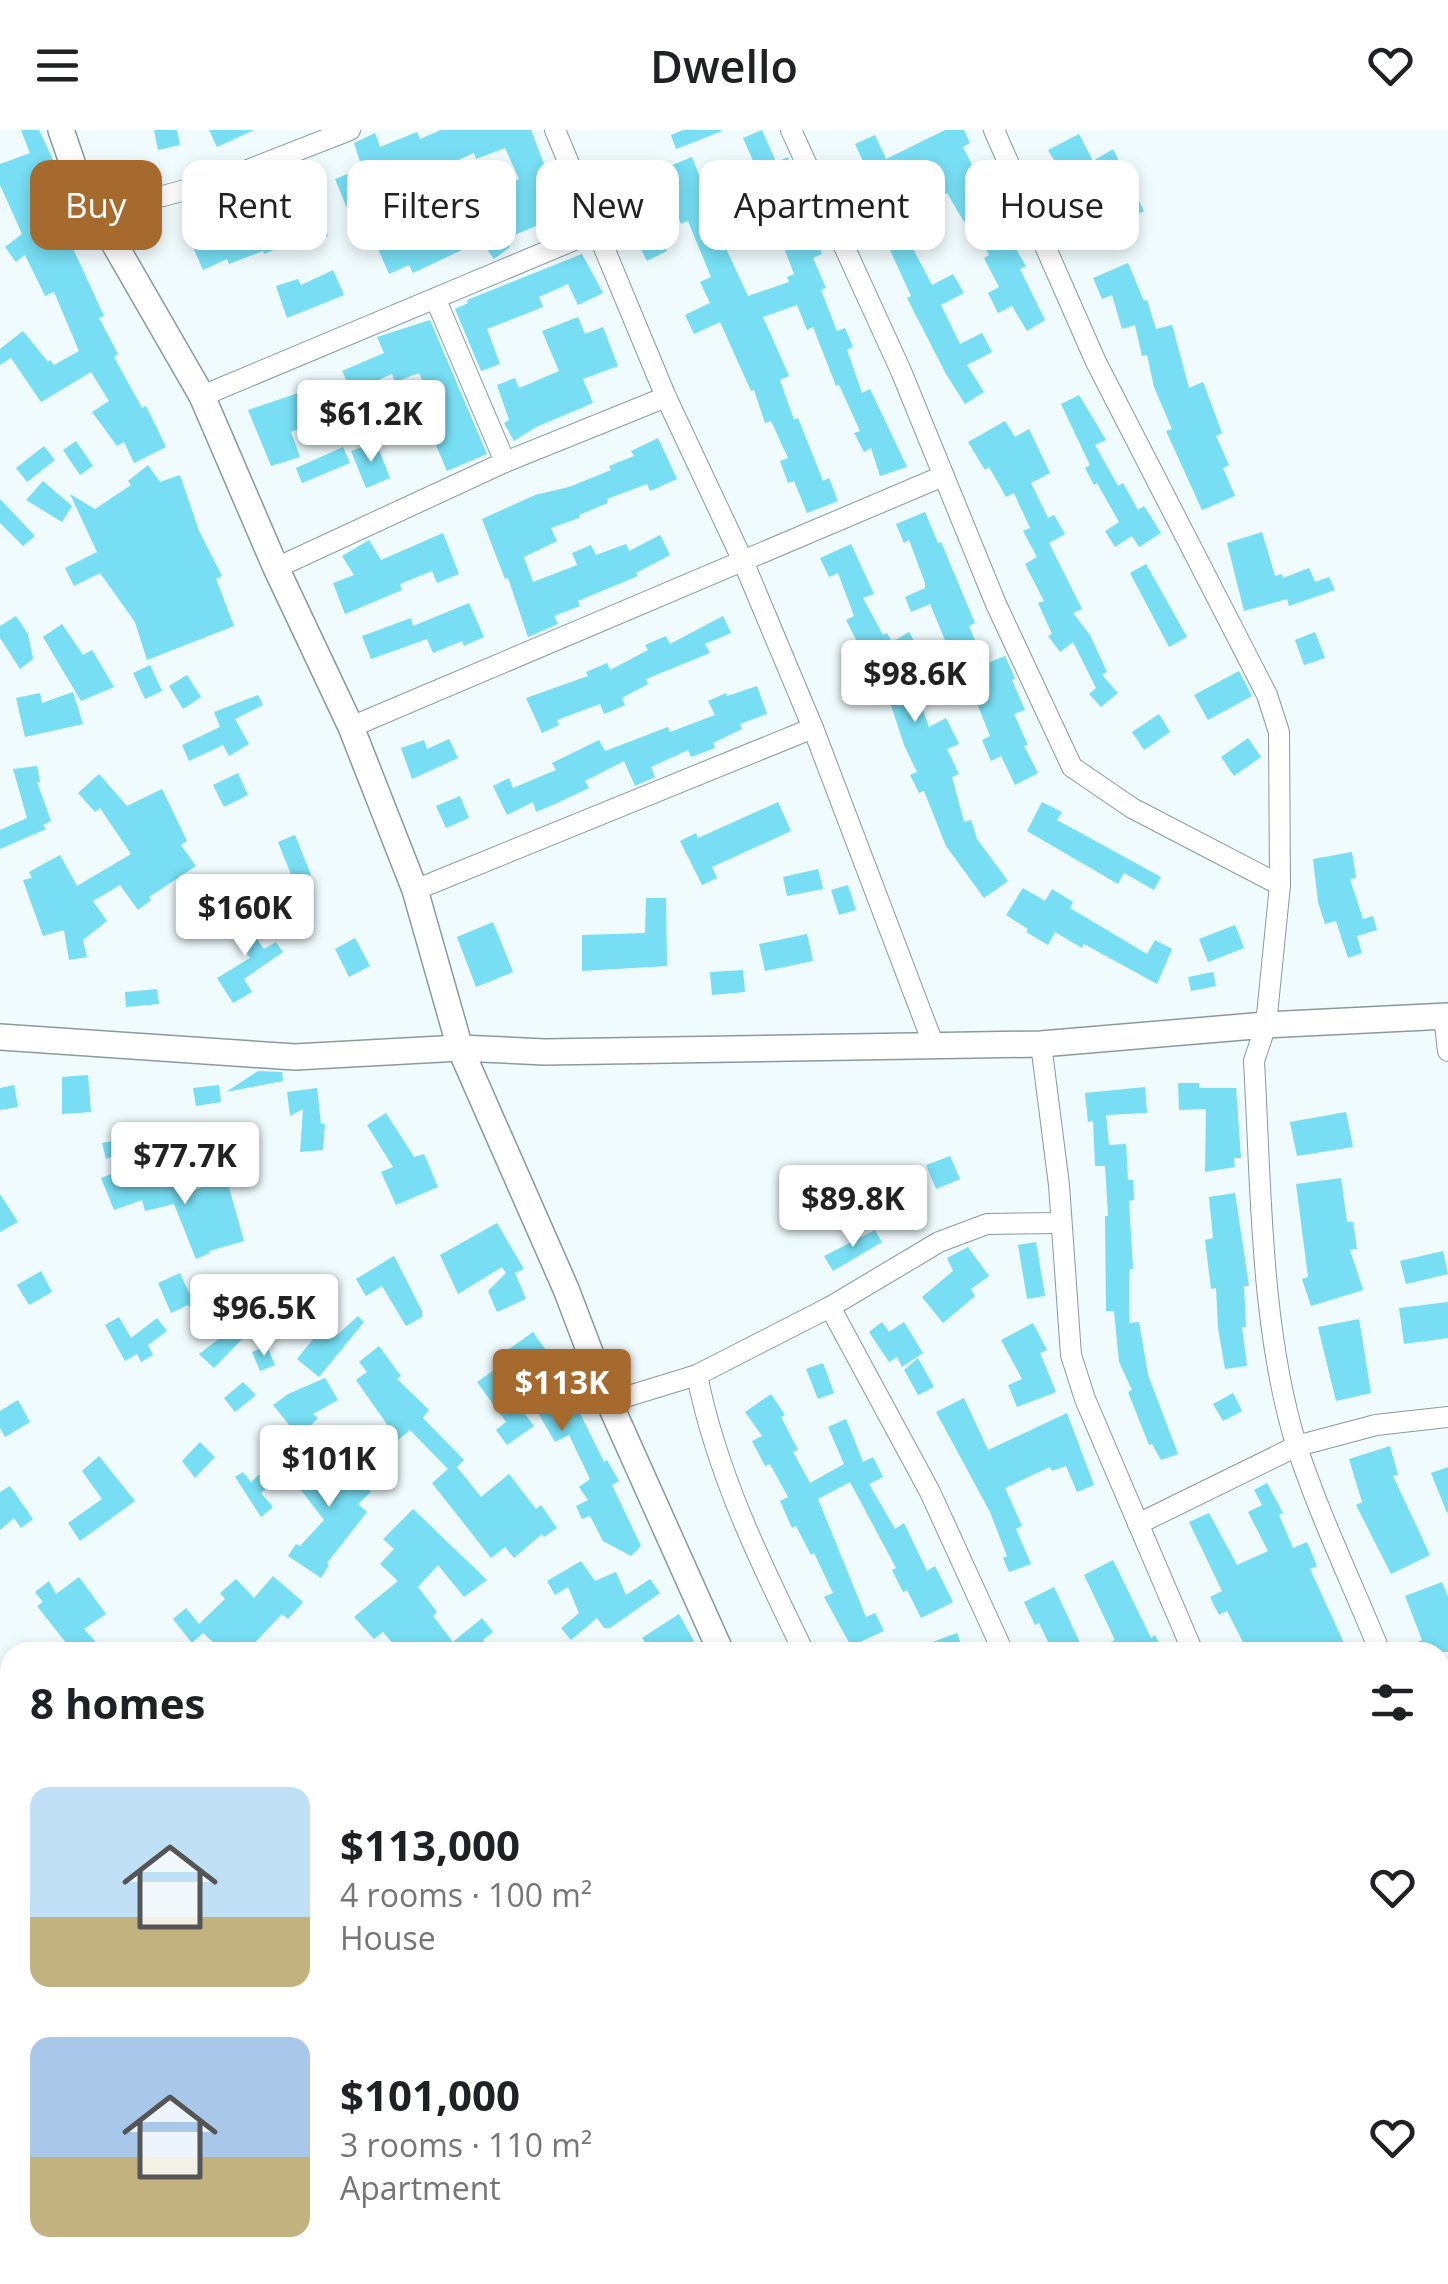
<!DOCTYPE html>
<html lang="en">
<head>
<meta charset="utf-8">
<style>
	:root { --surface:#fff; --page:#f2f2f2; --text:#202124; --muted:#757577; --accent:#a76a2e }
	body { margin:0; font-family:"Open Sans",sans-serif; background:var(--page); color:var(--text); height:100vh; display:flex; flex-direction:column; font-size:38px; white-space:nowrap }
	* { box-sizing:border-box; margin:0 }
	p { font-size:32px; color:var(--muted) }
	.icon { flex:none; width:55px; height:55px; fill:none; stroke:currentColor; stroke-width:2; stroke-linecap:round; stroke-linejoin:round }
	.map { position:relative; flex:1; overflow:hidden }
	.side { position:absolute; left:0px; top:1512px; width:1450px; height:642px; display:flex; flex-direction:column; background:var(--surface); border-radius:30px 30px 0 0; box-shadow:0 5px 15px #0003 }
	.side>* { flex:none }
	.banner { position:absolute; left:30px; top:30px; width:1390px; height:90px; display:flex; gap:20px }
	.price { position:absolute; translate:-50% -85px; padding:0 22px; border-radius:10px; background:#fff; color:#222; font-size:32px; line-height:65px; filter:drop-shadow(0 2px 5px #0008) }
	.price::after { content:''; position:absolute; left:50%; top:60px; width:30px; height:22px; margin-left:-15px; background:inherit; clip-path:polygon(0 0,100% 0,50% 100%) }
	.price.current { background:var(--accent); color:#fff }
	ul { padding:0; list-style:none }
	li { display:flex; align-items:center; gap:30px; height:250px; padding:0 30px }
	li span { display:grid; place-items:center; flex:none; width:280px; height:200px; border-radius:20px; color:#555 }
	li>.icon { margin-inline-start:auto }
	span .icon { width:120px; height:120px; fill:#fffc; stroke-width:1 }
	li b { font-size:42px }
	h2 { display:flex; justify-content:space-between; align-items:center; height:120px; padding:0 30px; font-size:42px }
	.pill { padding:0 35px; border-radius:20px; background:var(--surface); box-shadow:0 5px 15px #0003; font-size:35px; line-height:90px }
	.pill.current { background:var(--accent); color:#fff }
	header { display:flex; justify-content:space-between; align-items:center; height:130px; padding:0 30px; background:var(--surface); font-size:45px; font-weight:600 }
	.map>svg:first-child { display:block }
	.building { fill:#77def3 }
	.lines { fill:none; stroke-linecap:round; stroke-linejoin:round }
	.minor-casing { stroke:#899a9e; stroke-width:22 }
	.tertiary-casing { stroke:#899a9e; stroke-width:28 }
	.minor { stroke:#fff; stroke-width:20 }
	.tertiary { stroke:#fff; stroke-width:25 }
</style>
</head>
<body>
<header><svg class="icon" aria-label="menu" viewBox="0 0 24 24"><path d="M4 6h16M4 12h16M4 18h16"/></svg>Dwello<svg class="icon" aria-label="heart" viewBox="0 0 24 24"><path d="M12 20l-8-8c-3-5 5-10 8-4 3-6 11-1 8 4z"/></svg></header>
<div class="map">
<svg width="1448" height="2154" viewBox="0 0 1448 2154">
	<rect width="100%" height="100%" fill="#f0fbfd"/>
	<g class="building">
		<polygon points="21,0 39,0 72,70 59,76 71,99 65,101 104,186 99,188 118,224 114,227 142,278 146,276 166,317 134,333 124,312 117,316 92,282 109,271 91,242 41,272 11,228 0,235 0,219 23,201 48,232 50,230 54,235 79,221 54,162 45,166 25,125 16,132 5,117 22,104 0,55 0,34 30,23"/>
		<polygon points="154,0 177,0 180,15 158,20"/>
		<polygon points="209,0 254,0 217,17"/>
		<polygon points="441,0 531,0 565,90 543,98 541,94 504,109 510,117 494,129 481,111 413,143 409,135 389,144 378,119 494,68 498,64 496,59 519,49 505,18 476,29 474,23 405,54 411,68 383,77 382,74 351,88 335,49 362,38 354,13 375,3 380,17 417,2 420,9"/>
		<polygon points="683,0 721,0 722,1 676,19 671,5"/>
		<polygon points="762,0 776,32 788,27 810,81 805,83 822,124 813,128 826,158 821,160 837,201 845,198 853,217 847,220 862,263 870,259 907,337 880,346 871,318 864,322 854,303 860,301 839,255 836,256 813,197 807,200 797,175 763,187 789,246 780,250 794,290 798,288 823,351 829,348 838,371 807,383 794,351 788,353 780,331 788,328 771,291 765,293 754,260 751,261 720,192 694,204 685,185 710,173 700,152 711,147 688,91 681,94 660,40 692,27 714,84 725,80 737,108 724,114 748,166 789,152 787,147 794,144 782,113 762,63 756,66 747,44 757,40 743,8"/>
		<polygon points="945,0 964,0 970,13 963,17 978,47 975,49 1026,136 1020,139 1045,190 1027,201 1012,176 998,183 988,163 999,157 984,128 989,125 969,90 964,92 947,63 898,90 932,155 953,144 964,163 941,175 960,214 982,203 992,222 967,235 984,262 965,274 946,244 907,168 911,166 869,74 875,72 859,44 867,40 855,14 875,5 886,29"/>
		<polygon points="1079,4 1093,31 1113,19 1144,81 1084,112 1077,99 1082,96 1049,35 1055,32 1048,20"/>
		<polygon points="304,52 328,106 297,119 294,112 264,124 263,121 229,134 227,129 203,140 189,108 249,88 246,83 275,71 273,66"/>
		<polygon points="660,108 667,121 647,131 640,117"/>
		<polygon points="582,124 603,163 578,175 568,154 539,167 543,177 487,199 500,234 481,241 455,179 468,173 467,170"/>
		<polygon points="1128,133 1144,171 1147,170 1156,199 1172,195 1189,258 1203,252 1222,303 1216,306 1229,335 1223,338 1235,366 1202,380 1166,301 1172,299 1154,257 1147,225 1142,226 1135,195 1122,199 1112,165 1102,169 1093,148"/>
		<polygon points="333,140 344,165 287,188 276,156 298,149 301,155"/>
		<polygon points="578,187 585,204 603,197 618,236 583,249 593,273 536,297 514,311 504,293 509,290 497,255 515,248 519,258 559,241 542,201"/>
		<polygon points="430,190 487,324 447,341 430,301 413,308 404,287 433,274 419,243 395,252 392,244 352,261 342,241 384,223 377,207"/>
		<polygon points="343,251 354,277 291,302 300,327 271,336 248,280 307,260 309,265"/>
		<polygon points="1079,265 1106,310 1095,315 1118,356 1123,353 1138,380 1144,376 1161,403 1139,417 1132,406 1115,417 1105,401 1119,392 1097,353 1094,355 1085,338 1090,335 1061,274"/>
		<polygon points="1005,291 1015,307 1029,299 1050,343 1031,353 1048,388 1054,385 1065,404 1049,413 1082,479 1073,483 1090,505 1107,542 1102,545 1118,563 1101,577 1089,564 1096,558 1073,512 1060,522 1048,506 1052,504 1038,473 1044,471 1025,434 1037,427 1023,401 1030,398 1014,363 1006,367 989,337 985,340 968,312"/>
		<polygon points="658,308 677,349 650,361 647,354 607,369 608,373 579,385 579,388 551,398 557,411 524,427 533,452 577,435 572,423 591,415 596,425 626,414 629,421 660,405 670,425 636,443 638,446 578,471 580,476 554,486 558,494 528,507 508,448 505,449 482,389 535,365 569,357 611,340 609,336 634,326 631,321"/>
		<polygon points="76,311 93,336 80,345 63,320"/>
		<polygon points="376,312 390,348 366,358 351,321"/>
		<polygon points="44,316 55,330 27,352 16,338"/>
		<polygon points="343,317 350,333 302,353 296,338"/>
		<polygon points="148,335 160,352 180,345 199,401 222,446 216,449 234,496 147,530 135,492 100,443 74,456 65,438 97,422 70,364 95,379 131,355 128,351"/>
		<polygon points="43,351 72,376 62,392 26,370"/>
		<polygon points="0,369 35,406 23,416 0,393"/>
		<polygon points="925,382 938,413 941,412 975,493 969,496 985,534 1005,526 1015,548 1012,550 1025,580 1014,584 1028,615 1024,616 1038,643 1015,655 1001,626 991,631 982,610 990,606 961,533 946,539 938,518 947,515 930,474 911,482 905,467 925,458 925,453 909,410 904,413 896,394"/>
		<polygon points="1262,402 1275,446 1282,444 1283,448 1309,438 1315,452 1329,447 1335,460 1289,476 1287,469 1244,481 1227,413"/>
		<polygon points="443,403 459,444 437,453 432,441 400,454 402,460 345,484 333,453 354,445 342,426 369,410 381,430"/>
		<polygon points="851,414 874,464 863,468 883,505 887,503 892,512 909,502 919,519 899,530 914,567 918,566 929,597 946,588 959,614 947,619 959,644 952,647 964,692 971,690 977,709 1008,751 984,768 946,716 924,661 919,663 910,645 917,642 904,615 888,566 880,569 872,541 846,490 854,486 838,443 829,447 820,428"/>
		<polygon points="1146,434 1187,507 1169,517 1130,443"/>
		<polygon points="469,473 484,507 464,516 462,511 433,523 427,509 371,529 362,506 411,488 413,496"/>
		<polygon points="16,486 28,504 33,529 20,539 0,508 0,496"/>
		<polygon points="723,486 731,503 705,514 710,523 646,549 648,554 622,568 625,575 604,584 600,574 557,590 559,595 542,603 526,568 588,546 586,542 607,533 610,540 648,520 645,515 666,506 670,514"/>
		<polygon points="62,494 83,525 92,520 114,557 81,571 43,507"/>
		<polygon points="1315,502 1325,528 1304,535 1295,510"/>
		<polygon points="150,535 162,561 145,569 133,543"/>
		<polygon points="1239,541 1252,566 1208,590 1194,565"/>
		<polygon points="187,545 201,567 183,579 169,556"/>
		<polygon points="757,556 767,584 740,594 742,599 713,613 715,618 691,627 688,620 651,637 655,647 635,656 624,631 585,651 589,658 557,673 536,682 533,672 507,685 493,656 509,648 513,658 556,640 552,633 599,610 605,621 668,597 670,602 715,585 708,571 726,563 727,566"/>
		<polygon points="73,562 83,594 25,607 16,568 40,563 42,573"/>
		<polygon points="258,565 263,575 235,589 249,614 229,626 223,615 189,631 182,615 220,597 214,582"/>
		<polygon points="1159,584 1170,602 1144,620 1132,602"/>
		<polygon points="1248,608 1261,627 1234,646 1221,627"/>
		<polygon points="449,609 458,628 412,649 401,618 424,610 427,619"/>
		<polygon points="37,636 40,652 37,652 51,691 43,695 46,699 0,719 0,700 27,688 13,639"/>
		<polygon points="238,643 248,665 224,677 213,655"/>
		<polygon points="99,644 127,676 162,659 187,711 181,715 196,736 149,767 151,770 138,780 120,755 93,771 107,791 83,810 87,827 69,830 64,800 43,806 23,750 32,748 29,742 60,725 77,756 131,724 100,678 95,682 78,663"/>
		<polygon points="460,666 469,688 446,698 436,676"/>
		<polygon points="778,672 791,701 712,737 717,748 702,755 680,711 696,703 698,708"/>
		<polygon points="1042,672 1062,682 1057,690 1161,747 1154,760 1124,743 1118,754 1027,701"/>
		<polygon points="295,705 311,745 294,752 278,712"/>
		<polygon points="1352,722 1356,748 1350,749 1363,789 1373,786 1377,800 1357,806 1362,823 1348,828 1336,791 1325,794 1318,772 1313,729"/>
		<polygon points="818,739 823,759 787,766 783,747"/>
		<polygon points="848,755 856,780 839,785 831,760"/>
		<polygon points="1023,758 1045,771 1052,759 1073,772 1070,778 1147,824 1155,810 1172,819 1157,854 1084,814 1082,818 1055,802 1048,815 1026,802 1028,799 1006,785"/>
		<polygon points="646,768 666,768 667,836 582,841 582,805 645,803"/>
		<polygon points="237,782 264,819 276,812 283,822 244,849 252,862 233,873 217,848 250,828 223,792"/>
		<polygon points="493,792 513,842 476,857 457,807"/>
		<polygon points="1235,795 1244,818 1208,832 1199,809"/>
		<polygon points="807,804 813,831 765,841 759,814"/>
		<polygon points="355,808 370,836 349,847 335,819"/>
		<polygon points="743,840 745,862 712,865 710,842"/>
		<polygon points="1213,842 1216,856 1191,861 1188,847"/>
		<polygon points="157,859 159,874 126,877 125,862"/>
		<polygon points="258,941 282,942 283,951 226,962"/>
		<polygon points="88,945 91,982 62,984 62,947"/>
		<polygon points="1178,953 1199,953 1199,958 1236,958 1241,1028 1234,1028 1235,1037 1205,1042 1206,979 1179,980"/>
		<polygon points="14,955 18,977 0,980 0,958"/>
		<polygon points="219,955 221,972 196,976 193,958"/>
		<polygon points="1145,957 1147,983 1106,985 1109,1015 1126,1014 1128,1050 1133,1050 1134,1070 1129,1071 1133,1139 1129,1139 1129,1193 1139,1192 1148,1245 1178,1324 1161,1330 1152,1314 1149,1315 1128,1262 1132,1260 1119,1232 1114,1181 1106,1181 1105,1086 1108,1086 1105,1036 1095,1036 1093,991 1088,992 1085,963"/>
		<polygon points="317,958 321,994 325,994 323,1020 300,1022 303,979 290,986 287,962"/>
		<polygon points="1346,982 1353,1017 1297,1026 1290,992"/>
		<polygon points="386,983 414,1027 424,1024 438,1057 396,1075 381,1042 393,1037 367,995"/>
		<polygon points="152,1003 154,1011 106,1029 102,1013"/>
		<polygon points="950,1026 960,1049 936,1059 926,1035"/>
		<polygon points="184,1038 193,1061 226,1047 244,1111 209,1121 210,1123 196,1129 174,1074 145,1081 142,1070 114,1080 101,1048 116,1042 122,1056"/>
		<polygon points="1341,1048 1347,1092 1353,1092 1357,1119 1350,1120 1363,1160 1311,1176 1302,1149 1308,1147 1296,1054"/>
		<polygon points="1235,1063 1249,1156 1244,1156 1246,1197 1242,1197 1247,1236 1225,1239 1218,1198 1216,1158 1211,1159 1205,1110 1213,1108 1209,1067"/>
		<polygon points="0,1064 18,1092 0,1102"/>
		<polygon points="497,1093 524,1139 515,1143 526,1169 497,1182 488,1161 506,1143 502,1137 458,1164 440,1125"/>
		<polygon points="875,1100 882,1112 833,1141 824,1126"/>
		<polygon points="1036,1112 1045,1166 1027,1169 1018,1115"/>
		<polygon points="968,1117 989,1146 971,1159 975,1166 943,1193 922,1167 953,1141 947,1128"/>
		<polygon points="1443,1121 1448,1144 1406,1154 1400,1131"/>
		<polygon points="394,1126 422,1181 422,1187 406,1196 382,1156 366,1166 356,1149"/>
		<polygon points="41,1141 52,1162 29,1175 17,1155"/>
		<polygon points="180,1143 189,1163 195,1161 221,1187 208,1194 188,1175 171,1183 158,1153"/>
		<polygon points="1448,1172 1448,1208 1404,1214 1399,1178"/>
		<polygon points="358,1186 364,1192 319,1247 297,1229 326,1193 337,1205"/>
		<polygon points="119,1187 131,1208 157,1188 167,1201 148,1215 153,1225 141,1232 137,1224 125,1231 105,1195"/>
		<polygon points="1359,1189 1371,1263 1336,1271 1318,1197"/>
		<polygon points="882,1192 889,1202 904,1192 923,1223 902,1237 897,1227 889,1232 869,1202"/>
		<polygon points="1033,1193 1047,1220 1040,1223 1056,1262 1017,1277 1008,1255 1022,1249 1001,1210"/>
		<polygon points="233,1198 243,1208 214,1238 199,1224"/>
		<polygon points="533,1202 555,1233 574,1224 581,1245 565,1253 604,1332 607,1330 619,1351 612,1355 641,1416 631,1426 603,1411 590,1386 582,1389 576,1376 588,1370 579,1357 590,1349 569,1305 555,1312 538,1283 553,1275 536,1240 504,1256 534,1296 507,1315 496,1300 506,1292 477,1252 514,1226 509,1219"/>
		<polygon points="267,1216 275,1235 260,1241 252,1222"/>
		<polygon points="379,1216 401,1246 397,1249 429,1280 423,1288 464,1330 457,1337 481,1367 509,1344 536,1379 541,1375 557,1398 544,1407 542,1404 514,1428 505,1417 491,1428 432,1353 448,1339 410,1300 398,1310 356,1250 367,1242 359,1232"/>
		<polygon points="918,1228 934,1257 918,1265 904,1240"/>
		<polygon points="823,1233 834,1263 818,1269 806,1239"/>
		<polygon points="325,1248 338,1270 313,1284 318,1288 299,1307 273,1275 288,1264"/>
		<polygon points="243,1252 256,1265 235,1282 224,1268"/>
		<polygon points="1233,1263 1242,1281 1223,1291 1213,1274"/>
		<polygon points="771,1264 785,1285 781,1287 798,1320 793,1322 810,1353 844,1334 828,1297 846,1289 863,1332 873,1327 883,1347 869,1354 895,1399 904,1393 927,1441 935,1436 953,1472 921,1488 907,1460 903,1462 892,1440 896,1438 850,1352 818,1369 866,1487 875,1483 884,1501 851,1516 824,1467 833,1463 814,1423 811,1425 796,1396 792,1398 780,1371 788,1367 770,1334 765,1336 752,1311 762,1306 745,1282"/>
		<polygon points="964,1268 988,1320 1067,1283 1094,1355 1077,1362 1066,1336 1052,1341 1050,1337 1005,1358 1022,1396 1016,1399 1031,1434 1009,1442 1003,1428 1007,1426 990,1382 936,1282"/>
		<polygon points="18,1270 30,1292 5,1307 0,1298 0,1281"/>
		<polygon points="200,1312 215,1327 195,1348 182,1331"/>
		<polygon points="1390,1316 1398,1345 1393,1346 1430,1425 1391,1444 1356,1375 1362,1372 1349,1329"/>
		<polygon points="321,1321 335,1337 344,1330 371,1362 358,1374 367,1382 327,1433 329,1435 321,1448 288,1426 296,1414 300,1416 324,1390 291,1347"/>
		<polygon points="99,1326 135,1371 80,1411 68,1393 102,1369 82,1341"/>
		<polygon points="276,1329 286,1340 261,1363 273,1377 261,1387 235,1347 243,1342 251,1352"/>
		<polygon points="1448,1337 1448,1382 1447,1383 1431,1343"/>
		<polygon points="1267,1353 1283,1383 1279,1385 1293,1418 1307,1412 1317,1436 1310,1439 1348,1522 1309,1522 1304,1513 1285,1522 1248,1522 1227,1481 1219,1485 1210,1467 1222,1461 1189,1392 1209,1383 1237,1435 1268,1421 1248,1382 1262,1375 1254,1360"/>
		<polygon points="10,1356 33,1389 21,1398 14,1388 0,1400 0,1362"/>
		<polygon points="413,1379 487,1450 464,1467 438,1435 418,1457 437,1482 433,1486 453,1512 482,1488 493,1502 483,1510 493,1522 400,1522 383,1502 374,1509 354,1487 398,1451 380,1434 394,1419 383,1409"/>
		<polygon points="1113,1430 1151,1508 1155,1505 1164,1522 1088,1522 1115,1510 1084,1445"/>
		<polygon points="581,1431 595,1451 616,1442 626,1465 650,1449 660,1463 610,1498 604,1498 597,1488 571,1510 561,1498 579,1483 568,1457 555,1465 547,1451"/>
		<polygon points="273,1446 303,1472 288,1489 282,1484 246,1522 224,1522 203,1503 192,1513 173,1489 186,1478 199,1494 225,1469 220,1463 236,1449 254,1468"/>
		<polygon points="79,1447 106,1484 84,1499 95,1511 80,1522 56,1522 67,1514 37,1476 43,1472 35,1462 49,1451 56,1464"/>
		<polygon points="1442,1452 1448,1467 1448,1522 1396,1522 1422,1510 1405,1466"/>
		<polygon points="1054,1457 1080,1513 1058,1522 1053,1522 1039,1493 1035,1495 1024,1472"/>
		<polygon points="679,1484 696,1515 683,1522 651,1522 642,1508"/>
		<polygon points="957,1503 964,1522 909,1522 908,1521"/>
	</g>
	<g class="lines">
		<defs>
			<g id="minor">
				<polyline points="555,0 666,267 743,431 813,598 934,916"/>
				<polyline points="791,0 901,241 996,474 1072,637 1132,678 1280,755"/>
				<path d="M994 0 1096 232 1267 565 1279 602 1280 755 1266 895 1254 931C1261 1053 1260 1200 1297 1317 1320 1387 1353 1455 1380 1522"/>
				<polyline points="92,75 163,66 222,50 350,0"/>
				<polyline points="436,170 505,332"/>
				<polyline points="202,266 598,100"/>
				<polyline points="276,438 505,332 666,267"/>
				<polyline points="351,597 943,346"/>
				<polyline points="415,760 813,598"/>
				<polyline points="1444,886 1448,921"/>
				<polyline points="1041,914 1059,1055 1071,1225 1085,1269 1193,1522"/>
				<polyline points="830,1177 930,1362 1003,1522"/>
				<path d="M697 1245C716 1342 761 1434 804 1522"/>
				<polyline points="609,1272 697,1245 830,1177 939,1112 987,1094 1061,1093"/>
				<polyline points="1138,1394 1297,1316 1376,1295 1448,1287"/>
				<polyline points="1440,1566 1448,1560"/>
				<polyline points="1440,1668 1448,1687"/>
				<polyline points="1440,1749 1448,1741"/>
				<polyline points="1440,2055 1448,2046"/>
				<polyline points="1083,2154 1089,2145"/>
				<polyline points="1353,2154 1360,2145"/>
			</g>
			<g id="tertiary">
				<polyline points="61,0 73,35 92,75 202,266 276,438 351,597 415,760 460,918 566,1159 609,1272 721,1522"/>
				<polyline points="0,907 295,927 460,918 545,922 1041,914 1266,895 1448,886"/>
				<polyline points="992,2145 996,2154"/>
			</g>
		</defs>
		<use href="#minor" class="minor-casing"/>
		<use href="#tertiary" class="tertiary-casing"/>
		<use href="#minor" class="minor"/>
		<use href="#tertiary" class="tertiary"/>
	</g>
</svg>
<b class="price" style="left:371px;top:335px">$61.2K</b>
<b class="price" style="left:915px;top:595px">$98.6K</b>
<b class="price" style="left:245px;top:829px">$160K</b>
<b class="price" style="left:185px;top:1077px">$77.7K</b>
<b class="price" style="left:853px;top:1120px">$89.8K</b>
<b class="price" style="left:264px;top:1229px">$96.5K</b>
<b class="price current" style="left:562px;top:1304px">$113K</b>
<b class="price" style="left:329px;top:1380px">$101K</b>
<div class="banner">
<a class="pill current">Buy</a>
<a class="pill">Rent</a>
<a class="pill">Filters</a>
<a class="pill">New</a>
<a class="pill">Apartment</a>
<a class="pill">House</a>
</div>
<section class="side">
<h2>8 homes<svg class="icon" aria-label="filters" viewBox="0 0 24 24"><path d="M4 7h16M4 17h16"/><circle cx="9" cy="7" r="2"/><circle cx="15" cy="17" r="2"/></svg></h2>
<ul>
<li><span style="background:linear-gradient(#bfe0f5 65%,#c2b280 0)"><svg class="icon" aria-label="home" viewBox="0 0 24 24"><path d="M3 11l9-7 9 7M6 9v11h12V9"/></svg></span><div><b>$113,000</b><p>4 rooms · 100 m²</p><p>House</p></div><svg class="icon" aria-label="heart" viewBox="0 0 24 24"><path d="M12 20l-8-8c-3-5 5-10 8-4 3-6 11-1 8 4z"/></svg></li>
<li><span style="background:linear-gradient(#a9c7e8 60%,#c2b280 0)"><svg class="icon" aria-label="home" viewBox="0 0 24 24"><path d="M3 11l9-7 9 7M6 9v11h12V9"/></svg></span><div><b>$101,000</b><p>3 rooms · 110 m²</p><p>Apartment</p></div><svg class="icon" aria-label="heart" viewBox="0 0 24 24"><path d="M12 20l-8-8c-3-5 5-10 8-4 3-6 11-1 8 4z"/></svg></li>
</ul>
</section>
</div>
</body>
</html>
